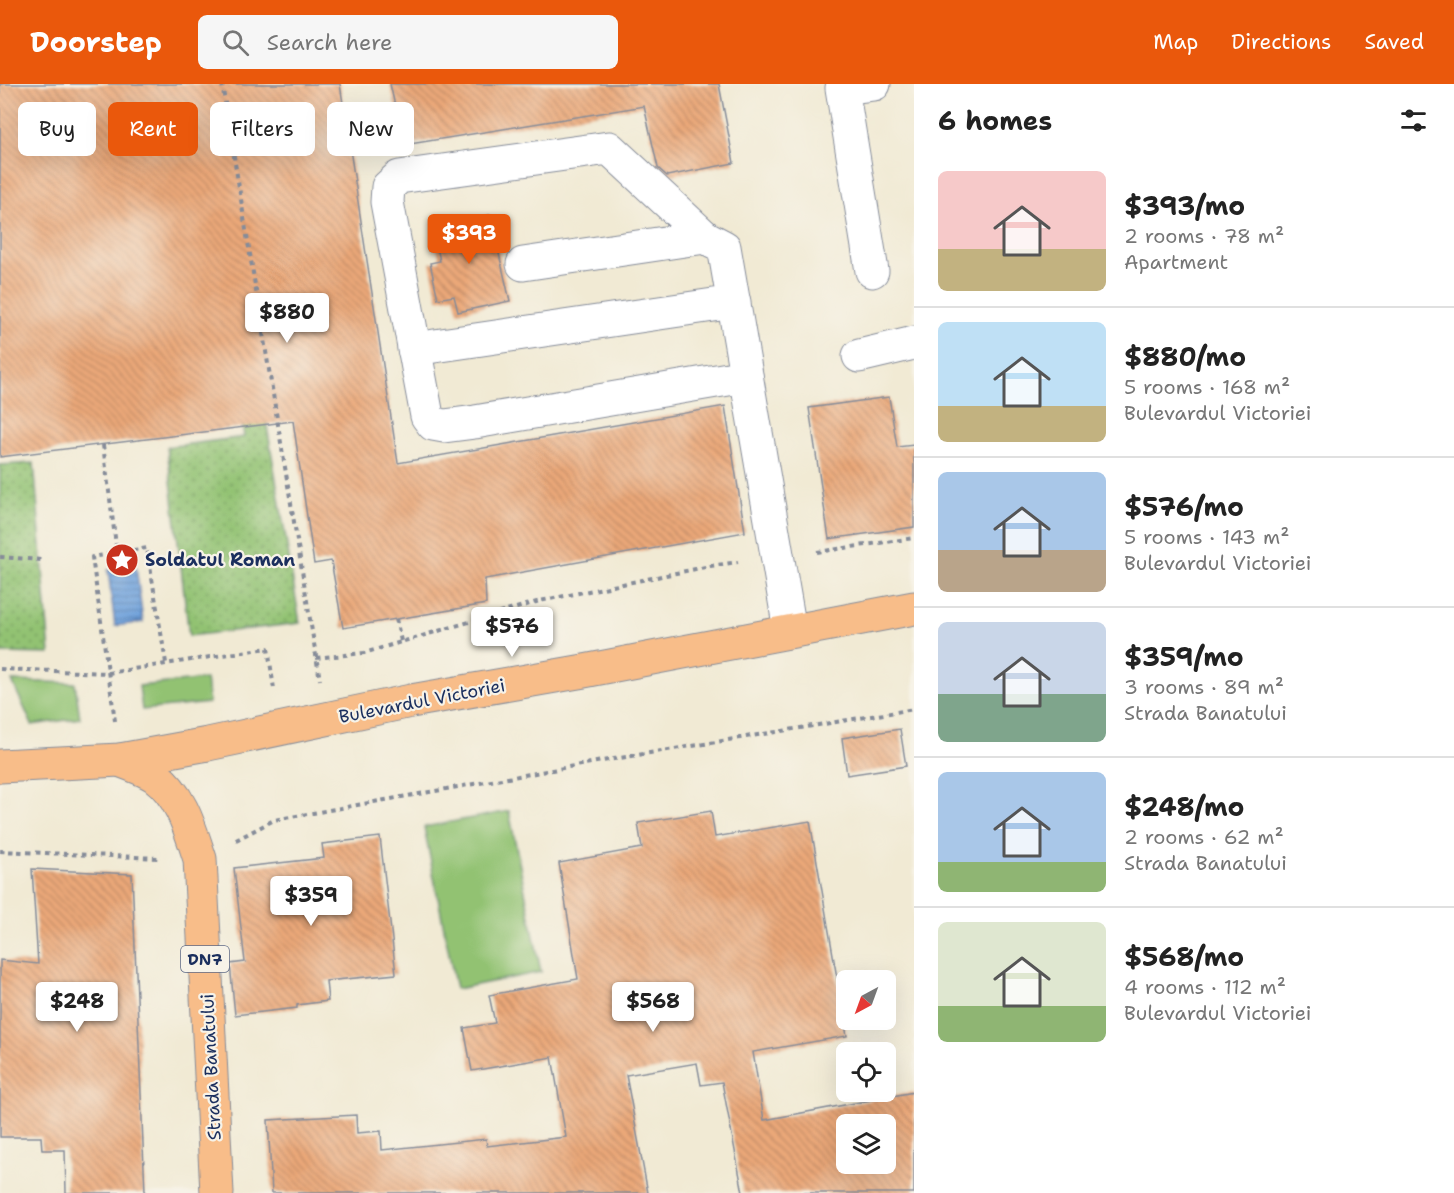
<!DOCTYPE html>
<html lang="en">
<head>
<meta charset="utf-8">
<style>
	:root { --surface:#fff; --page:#f6f6f6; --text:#222; --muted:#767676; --line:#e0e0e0; --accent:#ea580c }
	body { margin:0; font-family:"Shantell Sans",sans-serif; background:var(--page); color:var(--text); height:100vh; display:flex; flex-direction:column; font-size:22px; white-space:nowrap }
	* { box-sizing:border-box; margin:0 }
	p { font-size:20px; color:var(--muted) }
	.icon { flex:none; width:33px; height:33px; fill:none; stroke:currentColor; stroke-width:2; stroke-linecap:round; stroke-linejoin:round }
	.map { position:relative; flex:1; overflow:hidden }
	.panel { display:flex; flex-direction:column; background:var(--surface); width:540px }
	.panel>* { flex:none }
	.guide { position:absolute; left:18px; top:18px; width:570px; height:54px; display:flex; gap:12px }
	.needle { width:39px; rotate:221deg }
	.tools { position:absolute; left:836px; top:886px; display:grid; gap:12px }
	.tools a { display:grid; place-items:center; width:60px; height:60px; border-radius:9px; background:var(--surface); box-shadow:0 6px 24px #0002; font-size:30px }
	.price { position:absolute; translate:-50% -51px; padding:0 14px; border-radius:6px; background:#fff; color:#222; font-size:20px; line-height:39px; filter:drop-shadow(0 2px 3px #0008) }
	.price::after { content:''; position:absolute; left:50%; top:36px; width:18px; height:14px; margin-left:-9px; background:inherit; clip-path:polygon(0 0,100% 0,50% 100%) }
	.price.on { background:var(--accent); color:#fff }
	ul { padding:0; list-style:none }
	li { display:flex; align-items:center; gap:18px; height:150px; padding:0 24px }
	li+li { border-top:2px solid var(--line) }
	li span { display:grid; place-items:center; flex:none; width:168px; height:120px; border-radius:9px; color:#555 }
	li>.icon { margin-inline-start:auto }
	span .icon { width:72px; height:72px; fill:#fffc; stroke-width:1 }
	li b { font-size:26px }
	h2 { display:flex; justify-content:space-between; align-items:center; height:72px; padding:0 24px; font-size:26px }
	.chip { padding:0 21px; border-radius:9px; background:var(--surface); box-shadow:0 6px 24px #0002; font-size:21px; line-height:54px }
	.chip.on { background:var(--accent); color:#fff }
	header { display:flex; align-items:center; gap:36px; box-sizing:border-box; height:84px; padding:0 30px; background:var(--accent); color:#fff }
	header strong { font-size:28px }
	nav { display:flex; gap:33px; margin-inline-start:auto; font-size:21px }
	.search { width:420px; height:54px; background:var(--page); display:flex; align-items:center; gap:15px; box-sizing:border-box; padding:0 21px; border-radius:9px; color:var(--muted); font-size:22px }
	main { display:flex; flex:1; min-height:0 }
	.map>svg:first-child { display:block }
	.grass { fill:#92c272; stroke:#567868; stroke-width:1.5 }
	.park { fill:url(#park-dots); stroke:#567868; stroke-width:1.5 }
	.water { fill:url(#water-rules); stroke:#46699d; stroke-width:1.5 }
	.building { fill:url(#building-back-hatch); fill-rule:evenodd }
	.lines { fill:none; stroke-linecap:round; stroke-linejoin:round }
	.minor-casing { stroke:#868c99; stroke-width:35 }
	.major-casing { stroke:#868c99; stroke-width:35 }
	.path { stroke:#868c99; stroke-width:4; stroke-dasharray:4.5 4.5; stroke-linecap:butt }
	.minor { stroke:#fff; stroke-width:33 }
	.major { stroke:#f8bd89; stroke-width:33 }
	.labels { text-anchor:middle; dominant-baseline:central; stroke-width:4.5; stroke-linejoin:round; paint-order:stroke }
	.shield { fill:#f7f3e8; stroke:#5d6a87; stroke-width:1.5 }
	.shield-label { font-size:16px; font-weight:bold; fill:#1b2f5e }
	.poi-label { font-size:18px; font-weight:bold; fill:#1b2f5e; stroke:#f7f3e8; text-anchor:start }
	.street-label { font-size:18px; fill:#1b2f5e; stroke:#f7f3e8 }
</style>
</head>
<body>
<header>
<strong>Doorstep</strong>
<div class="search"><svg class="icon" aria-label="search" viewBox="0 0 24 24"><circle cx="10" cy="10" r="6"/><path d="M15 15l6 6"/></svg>Search here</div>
<nav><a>Map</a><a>Directions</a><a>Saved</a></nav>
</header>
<main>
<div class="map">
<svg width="914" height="1109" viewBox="0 0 914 1109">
	<defs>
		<pattern id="park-dots" width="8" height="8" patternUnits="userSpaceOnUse" patternTransform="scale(1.5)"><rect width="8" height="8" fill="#92c272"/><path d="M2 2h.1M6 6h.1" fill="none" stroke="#769e61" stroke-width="1.8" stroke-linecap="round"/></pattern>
		<pattern id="water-rules" width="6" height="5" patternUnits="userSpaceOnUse" patternTransform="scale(1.5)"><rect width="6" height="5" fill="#71a3dc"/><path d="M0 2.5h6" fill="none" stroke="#5c85b6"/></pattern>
		<pattern id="building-back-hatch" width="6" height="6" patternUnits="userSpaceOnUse" patternTransform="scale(1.5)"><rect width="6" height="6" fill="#eba878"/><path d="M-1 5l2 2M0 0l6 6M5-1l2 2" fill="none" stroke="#be8966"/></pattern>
	</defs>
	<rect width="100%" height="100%" fill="#f7f3e8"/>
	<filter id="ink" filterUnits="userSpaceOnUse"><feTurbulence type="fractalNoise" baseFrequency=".0167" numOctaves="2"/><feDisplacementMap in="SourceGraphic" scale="12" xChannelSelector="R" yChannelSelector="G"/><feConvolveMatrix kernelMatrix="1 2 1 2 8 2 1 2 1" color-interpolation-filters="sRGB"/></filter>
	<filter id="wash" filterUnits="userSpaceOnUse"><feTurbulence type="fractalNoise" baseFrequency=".008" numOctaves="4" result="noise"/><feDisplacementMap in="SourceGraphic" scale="24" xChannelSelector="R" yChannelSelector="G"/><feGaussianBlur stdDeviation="1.35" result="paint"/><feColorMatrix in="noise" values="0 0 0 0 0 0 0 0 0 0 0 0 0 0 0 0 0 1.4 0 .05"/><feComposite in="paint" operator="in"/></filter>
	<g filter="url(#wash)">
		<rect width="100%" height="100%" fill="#f1ead4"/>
		<g class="grass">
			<polygon points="206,595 209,619 142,626 139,602"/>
			<polygon points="12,597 75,599 80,634 32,641"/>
			<polygon points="509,727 541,888 456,905 424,743"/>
		</g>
		<g class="park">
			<polygon points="222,73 300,539 189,552 167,363 244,353 207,77"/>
			<polygon points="34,379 50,570 0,569 0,381"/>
		</g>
		<polygon class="water" points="136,483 143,538 115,542 108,486"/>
		<g id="blocks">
			<g class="building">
				<polygon points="0,0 340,0 398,379 725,322 745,448 485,495 486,520 343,544 331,477 314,480 293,337 0,373"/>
				<polygon points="390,0 719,0 734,79 667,92 658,84 644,22 404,61"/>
				<polygon points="490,131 510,217 458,228 454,212 438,215 430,179 440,177 433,144"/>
				<polygon points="889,313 897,363 914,361 914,443 829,455 809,324"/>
				<polygon points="900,645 906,682 847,691 842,654"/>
				<path d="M711 727 715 753 810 737 847 952 753 968 764 1036 914 1008V1109H743L722 998 701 1001 697 979 626 991 648 1109H272L268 1036 356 1031 357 1049 381 1047 382 1066 486 1055 487 1062 566 1053 552 973 472 987 464 944 495 939 489 911 578 895 559 779 642 764 638 739ZM846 1041H885V1080H846Z"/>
				<polygon points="380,753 396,890 326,897 328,917 297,921 297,924 235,931 230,880 245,878 234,784 324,774 322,760"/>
				<polygon points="32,785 132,790 145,1109 66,1109 65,1066 42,1066 41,1053 0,1053 0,876 38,880"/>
			</g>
		</g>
	</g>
	<g filter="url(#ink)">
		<use href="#blocks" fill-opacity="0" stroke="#868c99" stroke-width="1.5"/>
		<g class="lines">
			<defs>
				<g id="minor">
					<polyline points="705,153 609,64 399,93 388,103 387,118 427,332 433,340 444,342 475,338 746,292"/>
					<polyline points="523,180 705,153 724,163 790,546"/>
					<polyline points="872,187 842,4 874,0"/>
					<polyline points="414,265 734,218"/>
					<polyline points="859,272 914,259"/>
				</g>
				<g id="major">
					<path d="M120 676C131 681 145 685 155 692 181 711 190 745 200 775L217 1109"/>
					<polyline points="0,682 120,676 208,660 411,617 584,587 914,524"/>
				</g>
			</defs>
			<use href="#minor" class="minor-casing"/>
			<use href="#major" class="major-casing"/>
			<g class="path">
				<polyline points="222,0 320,596"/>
				<polyline points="103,361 117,469"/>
				<polyline points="817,468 914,454"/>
				<polyline points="0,473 42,476"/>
				<polyline points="396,535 401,557"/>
				<polyline points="316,574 364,569 540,517 710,482 738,478"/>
				<polyline points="0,585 108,589 268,564 274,605"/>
				<polyline points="115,637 92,473 147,464 166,579"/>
				<polyline points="236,756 274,736 602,677 914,625"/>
				<polyline points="0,767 158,774"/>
			</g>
			<use href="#minor" class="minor"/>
			<use href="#major" class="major"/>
		</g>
	</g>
	<defs>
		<symbol id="sight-disc" viewBox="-11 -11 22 22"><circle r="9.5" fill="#c8321e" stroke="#f7f3e8"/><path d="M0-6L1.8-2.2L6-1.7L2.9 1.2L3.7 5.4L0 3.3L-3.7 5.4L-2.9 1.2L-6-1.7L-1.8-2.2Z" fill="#fff"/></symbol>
	</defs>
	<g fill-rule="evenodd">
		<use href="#sight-disc" x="103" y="457" width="38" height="38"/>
	</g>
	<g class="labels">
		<rect class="shield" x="181" y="862" width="48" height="26" rx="4.5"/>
		<g class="shield-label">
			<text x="205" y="875">DN7</text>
		</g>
		<g class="poi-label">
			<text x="145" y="476">Soldatul Roman</text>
		</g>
		<g class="street-label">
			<text transform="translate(422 617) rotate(-11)">Bulevardul Victoriei</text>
			<text transform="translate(211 983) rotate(-93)">Strada Banatului</text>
		</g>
	</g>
</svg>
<div class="tools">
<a><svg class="needle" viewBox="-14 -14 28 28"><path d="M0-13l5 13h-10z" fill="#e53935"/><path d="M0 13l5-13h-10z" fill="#767676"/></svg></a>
<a><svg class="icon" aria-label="locate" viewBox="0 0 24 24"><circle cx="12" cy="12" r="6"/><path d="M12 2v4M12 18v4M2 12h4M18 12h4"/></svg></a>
<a><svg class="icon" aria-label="layers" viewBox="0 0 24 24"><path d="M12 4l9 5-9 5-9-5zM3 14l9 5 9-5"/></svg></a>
</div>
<b class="price on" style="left:469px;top:181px">$393</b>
<b class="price" style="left:287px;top:260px">$880</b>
<b class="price" style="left:512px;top:574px">$576</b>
<b class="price" style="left:311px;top:843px">$359</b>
<b class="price" style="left:77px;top:949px">$248</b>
<b class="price" style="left:653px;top:949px">$568</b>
<div class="guide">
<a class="chip">Buy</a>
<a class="chip on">Rent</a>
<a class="chip">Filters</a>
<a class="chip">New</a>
</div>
</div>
<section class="panel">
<h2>6 homes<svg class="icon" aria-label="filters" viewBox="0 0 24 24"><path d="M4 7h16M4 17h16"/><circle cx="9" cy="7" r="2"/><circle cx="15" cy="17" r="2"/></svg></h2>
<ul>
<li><span style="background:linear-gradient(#f6c9c9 65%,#c2b280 0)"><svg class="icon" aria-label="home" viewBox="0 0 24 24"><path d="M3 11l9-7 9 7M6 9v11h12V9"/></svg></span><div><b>$393/mo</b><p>2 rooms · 78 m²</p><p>Apartment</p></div></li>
<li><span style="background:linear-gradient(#bfe0f5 70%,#c2b280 0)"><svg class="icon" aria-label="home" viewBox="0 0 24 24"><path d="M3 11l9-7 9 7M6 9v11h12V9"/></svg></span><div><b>$880/mo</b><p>5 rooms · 168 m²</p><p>Bulevardul Victoriei</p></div></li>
<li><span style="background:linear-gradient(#a9c7e8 65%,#b9a48a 0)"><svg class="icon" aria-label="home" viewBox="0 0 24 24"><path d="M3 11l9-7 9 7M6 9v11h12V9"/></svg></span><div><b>$576/mo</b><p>5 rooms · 143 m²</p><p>Bulevardul Victoriei</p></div></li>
<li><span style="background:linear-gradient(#c9d6e8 60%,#7fa58c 0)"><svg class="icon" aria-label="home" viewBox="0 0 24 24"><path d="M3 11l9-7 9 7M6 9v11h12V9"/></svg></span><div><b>$359/mo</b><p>3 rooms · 89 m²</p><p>Strada Banatului</p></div></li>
<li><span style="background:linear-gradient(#a9c7e8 75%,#8fb573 0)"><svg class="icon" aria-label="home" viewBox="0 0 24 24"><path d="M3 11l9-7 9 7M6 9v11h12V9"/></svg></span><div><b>$248/mo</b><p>2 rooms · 62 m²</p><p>Strada Banatului</p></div></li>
<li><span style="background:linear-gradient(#dfe7d0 70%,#8fb573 0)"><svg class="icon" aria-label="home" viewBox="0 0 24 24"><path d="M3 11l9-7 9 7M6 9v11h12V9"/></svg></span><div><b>$568/mo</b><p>4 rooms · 112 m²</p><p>Bulevardul Victoriei</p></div></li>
</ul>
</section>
</main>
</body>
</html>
